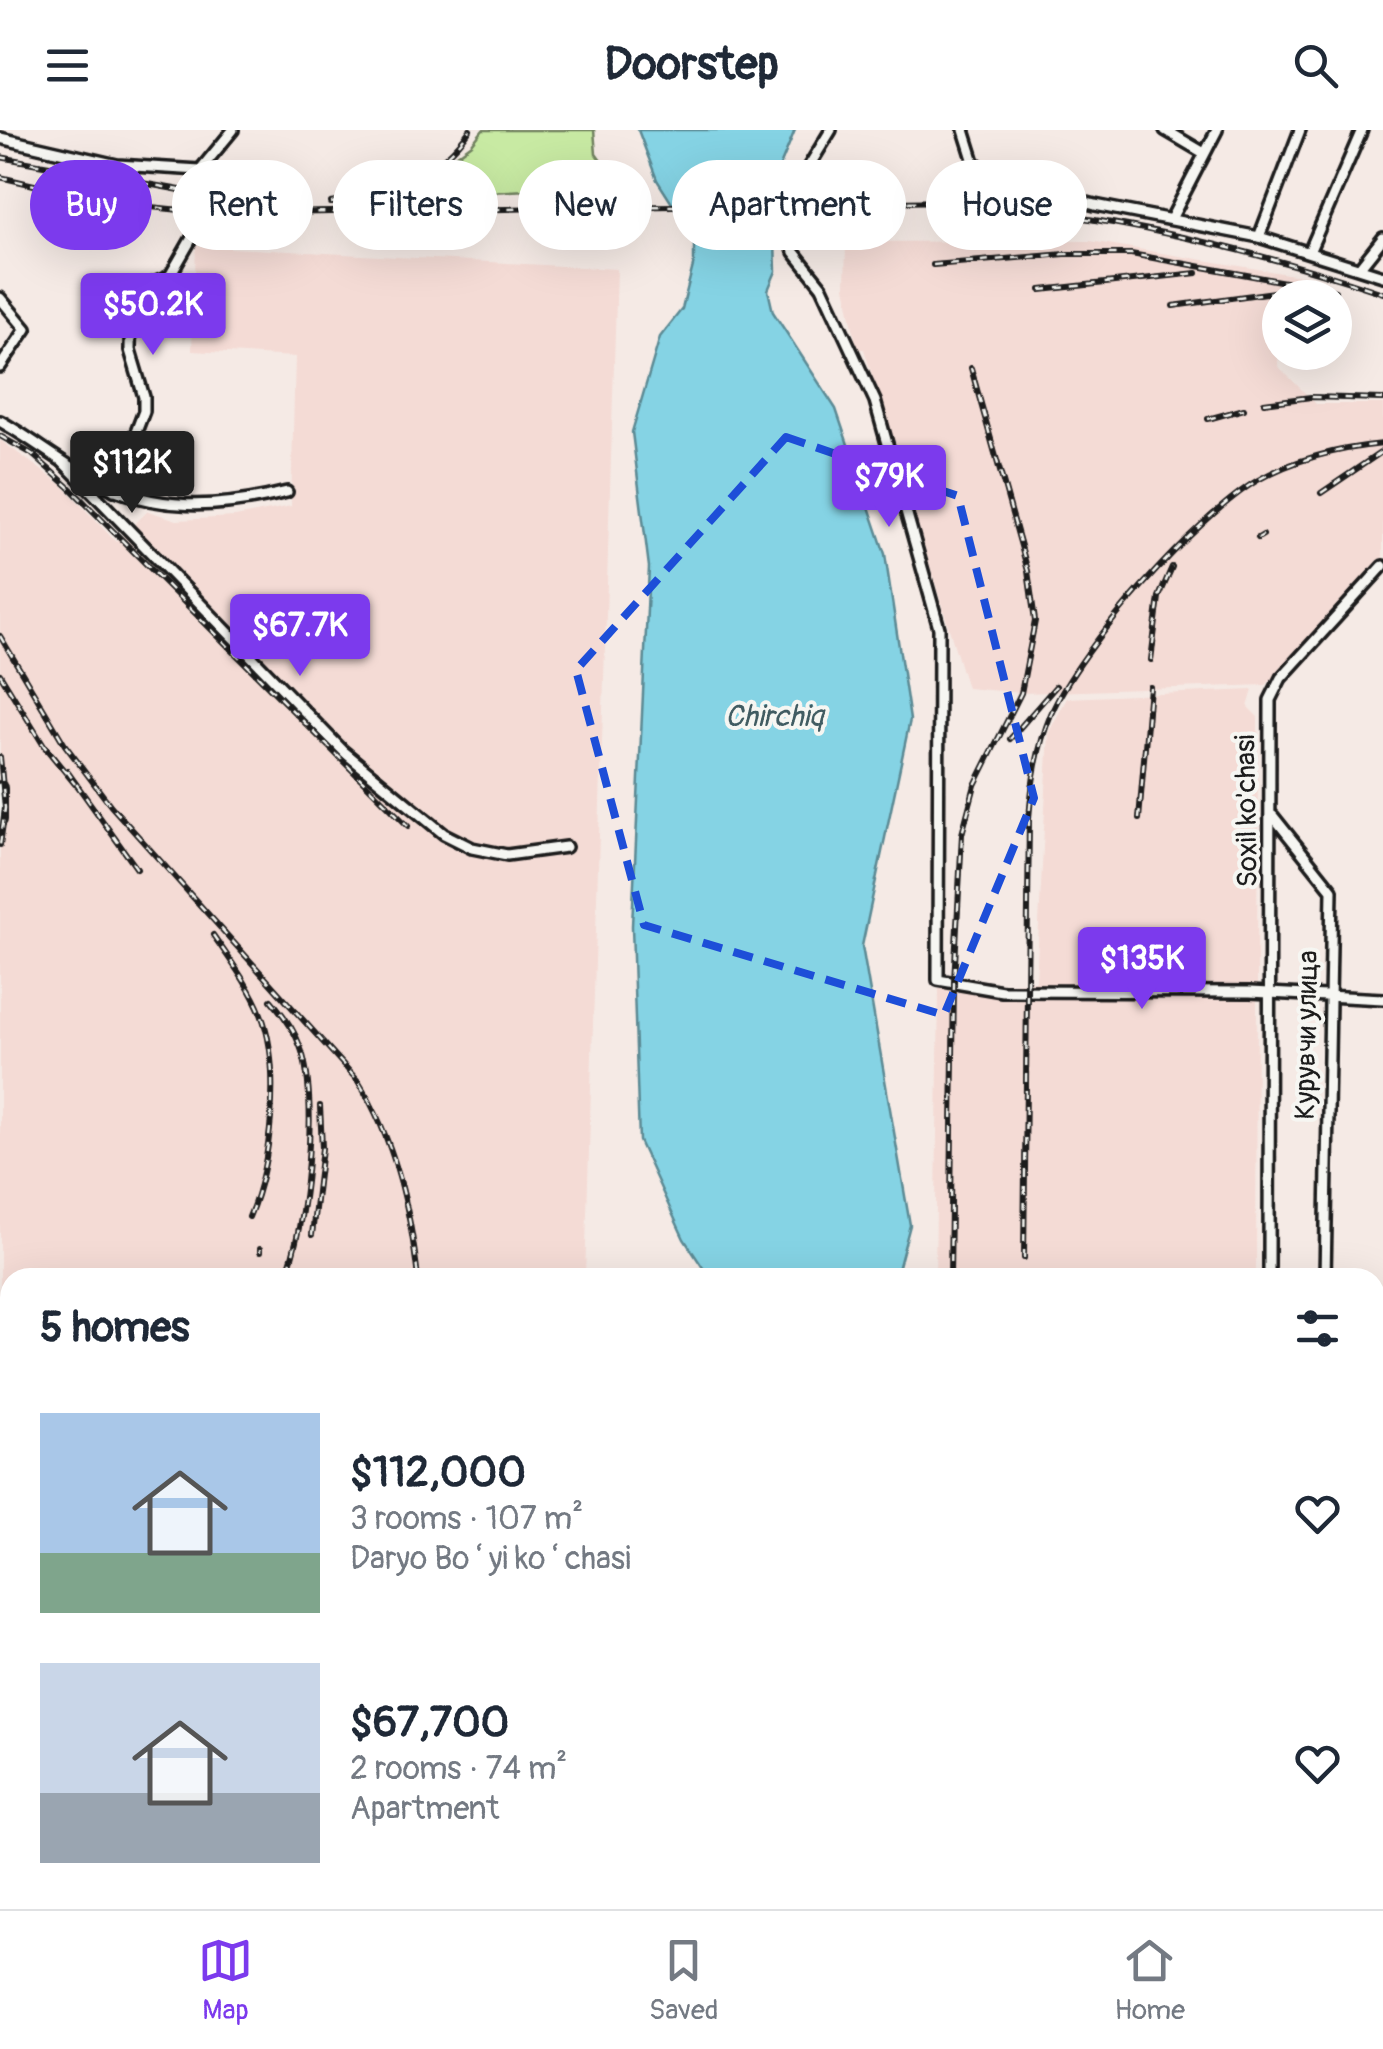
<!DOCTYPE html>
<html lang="en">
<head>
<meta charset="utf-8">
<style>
	:root { --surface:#fff; --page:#f6f6f7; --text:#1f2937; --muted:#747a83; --line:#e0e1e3; --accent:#7c3aed }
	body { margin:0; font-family:Pangolin,sans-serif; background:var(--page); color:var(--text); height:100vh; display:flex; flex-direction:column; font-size:38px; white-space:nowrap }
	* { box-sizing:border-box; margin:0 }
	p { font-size:32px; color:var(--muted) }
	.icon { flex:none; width:55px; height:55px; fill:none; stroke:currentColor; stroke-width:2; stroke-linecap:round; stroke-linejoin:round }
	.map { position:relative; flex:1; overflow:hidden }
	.panel { position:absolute; left:0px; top:1138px; width:1385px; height:642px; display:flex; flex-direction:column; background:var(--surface); border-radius:30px 30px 0 0; box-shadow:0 10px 40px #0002 }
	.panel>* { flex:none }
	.hud { position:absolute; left:30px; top:30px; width:1325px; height:90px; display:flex; gap:20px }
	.tools { position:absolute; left:1262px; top:150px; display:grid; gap:20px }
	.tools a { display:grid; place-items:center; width:90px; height:90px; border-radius:50%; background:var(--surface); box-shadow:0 10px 40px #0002; font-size:50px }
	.price { position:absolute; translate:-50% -85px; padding:0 22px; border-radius:10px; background:var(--accent); color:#fff; font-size:32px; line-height:65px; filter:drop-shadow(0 2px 5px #0008) }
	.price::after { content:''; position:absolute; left:50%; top:60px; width:30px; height:22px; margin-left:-15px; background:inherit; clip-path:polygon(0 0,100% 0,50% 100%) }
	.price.active { background:#222; color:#fff }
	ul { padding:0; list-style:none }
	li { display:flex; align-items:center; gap:30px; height:250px; padding:0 40px }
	li span { display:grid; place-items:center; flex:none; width:280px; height:200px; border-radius:0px; color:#555 }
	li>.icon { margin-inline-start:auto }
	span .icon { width:120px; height:120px; fill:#fffc; stroke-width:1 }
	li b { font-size:42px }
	h2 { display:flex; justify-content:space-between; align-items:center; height:120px; padding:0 40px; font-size:42px }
	.pill { padding:0 35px; border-radius:45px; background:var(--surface); box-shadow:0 10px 40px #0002; font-size:35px; line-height:90px }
	.pill.active { background:var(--accent); color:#fff }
	header { display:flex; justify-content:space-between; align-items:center; height:130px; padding:0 40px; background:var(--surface); font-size:45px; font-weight:700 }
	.menu { display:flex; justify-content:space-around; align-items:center; height:140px; border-top:2px solid var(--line); background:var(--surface); font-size:28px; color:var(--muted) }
	.menu a { display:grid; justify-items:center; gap:5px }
	.menu .active { color:var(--accent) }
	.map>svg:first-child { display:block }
	.built { fill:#f4dbd5 }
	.green { fill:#c8eaa3; stroke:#728360; stroke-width:2.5 }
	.water { fill:#85d3e4; stroke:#5b8a94; stroke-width:2.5 }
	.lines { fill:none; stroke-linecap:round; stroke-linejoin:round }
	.street-casing { stroke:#1c1c1c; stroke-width:16 }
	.street { stroke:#f6f6f2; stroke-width:9 }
	.rail-casing { stroke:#1c1c1c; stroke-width:6 }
	.rail { stroke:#f6f6f2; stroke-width:2.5; stroke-dasharray:8; stroke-linecap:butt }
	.marked { fill:none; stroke:#1d4ed8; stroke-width:8; stroke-dasharray:20 12; stroke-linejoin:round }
	.labels { text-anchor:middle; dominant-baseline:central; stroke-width:8; stroke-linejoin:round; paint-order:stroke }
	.street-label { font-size:28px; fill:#1c1c1c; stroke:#f6f6f2 }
	.water-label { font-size:30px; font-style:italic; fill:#415c62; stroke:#f6f6f2 }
</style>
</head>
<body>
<header><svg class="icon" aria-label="menu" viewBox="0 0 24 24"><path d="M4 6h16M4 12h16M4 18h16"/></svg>Doorstep<svg class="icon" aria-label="search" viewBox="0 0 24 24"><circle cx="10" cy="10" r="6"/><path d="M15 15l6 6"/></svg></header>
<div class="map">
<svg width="1383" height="1779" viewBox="0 0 1383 1779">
	<rect width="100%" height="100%" fill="#f5eae5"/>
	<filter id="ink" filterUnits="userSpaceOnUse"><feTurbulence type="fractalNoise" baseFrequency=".01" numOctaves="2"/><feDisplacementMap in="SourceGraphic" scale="20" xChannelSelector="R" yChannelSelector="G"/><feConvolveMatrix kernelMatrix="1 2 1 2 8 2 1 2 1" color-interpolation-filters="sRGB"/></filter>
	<g filter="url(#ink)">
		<g class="built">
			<polygon points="1090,111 1311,148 1311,167 1280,168 1278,236 1316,274 1383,274 1383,427 1266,555 1021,563 967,558 864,219 857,219 845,156 846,112"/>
			<polygon points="196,116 617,139 585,1147 10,1148 10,1770 565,1770 565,1779 0,1779 0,717 5,662 0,628 0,310 62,355 116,412 148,381 177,390 235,387 291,376 295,227 192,221"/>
			<polygon points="1253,560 1248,577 1258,587 1256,1147 935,1148 939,859 1036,851 1049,602 1067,568"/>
			<polygon points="927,1770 1252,1770 1251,1779 927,1779"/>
		</g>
		<polygon class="green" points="483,0 594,0 596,24 607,39 597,57 402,66 472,14"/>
		<g class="water">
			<polygon points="638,0 795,0 773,53 776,141 768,160 773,182 836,279 885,424 910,590 862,816 910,1095 896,1147 709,1147 684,1109 639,1011 632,796 649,437 632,302 660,207 682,179 694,132 694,108 657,50"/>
			<polygon points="624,1770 894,1770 892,1779 624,1779"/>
		</g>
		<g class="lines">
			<defs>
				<g id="street">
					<polyline points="831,0 797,56 787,101 794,122 822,157 875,271 939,498 938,850 1002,861 1250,862 1383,869"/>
					<polyline points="964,0 974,32 997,49 1095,75 1259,107 1383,146"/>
					<polyline points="1165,0 1204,23"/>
					<polyline points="0,8 117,35 200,40 233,0"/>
					<polyline points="1171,89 1217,0"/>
					<polyline points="1259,107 1300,0"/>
					<polyline points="1310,120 1362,0"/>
					<polyline points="1360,137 1383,108"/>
					<polyline points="0,168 26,199 0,237"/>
					<path d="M0 291C32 309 60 332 92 349 155 383 219 379 287 362"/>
					<polyline points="63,332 343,621 444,704 472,718 507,725 566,717"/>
					<polyline points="114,360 144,281 144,267 130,220 131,163 170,146 193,106"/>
					<polyline points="0,658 0,690"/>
					<polyline points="1273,686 1332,760 1325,1148"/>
					<polyline points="1269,1148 1270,570 1281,548 1383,436"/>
					<polyline points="1375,1239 1383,1239"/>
					<polyline points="516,1779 516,1770"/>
					<polyline points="1263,1779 1263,1770"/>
				</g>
			</defs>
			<use href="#street" class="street-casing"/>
			<use href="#street" class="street"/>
			<defs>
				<g id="rail">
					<polyline points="0,27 251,73"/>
					<path d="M0 47 111 73 220 84 952 71C1098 85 1245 116 1383 163"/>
					<path d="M331 73C385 66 437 47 470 0"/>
					<polyline points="933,135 1065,124 1131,124 1335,161"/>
					<polyline points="1041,160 1197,143"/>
					<polyline points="1173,176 1296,159"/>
					<polyline points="1264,273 1311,267 1383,269"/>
					<polyline points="1208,289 1244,279"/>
					<polyline points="0,306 32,324 68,356 408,696"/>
					<polyline points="1321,363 1383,321"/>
					<polyline points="1258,408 1263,405"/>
					<path d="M0 506 65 615 111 676 358 951C395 1011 410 1078 418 1148"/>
					<polyline points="1151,530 1159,467 1172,437"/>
					<polyline points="0,544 44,616 75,654"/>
					<polyline points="1010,609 1056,556"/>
					<polyline points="0,627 5,678 0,715"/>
					<polyline points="67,641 137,739"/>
					<polyline points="1139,689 1150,557"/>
					<path d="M213 805C230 830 250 856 261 884 282 938 271 1035 249 1087"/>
					<path d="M271 870C283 884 294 899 300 916 320 967 306 1097 285 1148"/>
					<polyline points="312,1105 322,1018 320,976"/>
					<polyline points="260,1122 260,1119"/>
					<path d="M1024 1128 1029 688C1032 652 1037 618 1051 584 1079 518 1197 386 1258 350 1295 329 1341 318 1383 314"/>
					<polyline points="950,1148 954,852 962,704 975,655 1021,563 1035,491 1028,441 971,238"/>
					<polyline points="0,1394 10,1386"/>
					<polyline points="7,1415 10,1413"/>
					<polyline points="411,1779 412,1770"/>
					<polyline points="501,1779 501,1770"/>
					<polyline points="531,1779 531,1770"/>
				</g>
			</defs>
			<use href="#rail" class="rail-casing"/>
			<use href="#rail" class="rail"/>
		</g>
	</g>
	<path class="marked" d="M786 307 958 366 1034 668 944 885 644 795 576 540Z"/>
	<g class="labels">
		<g class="street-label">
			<text transform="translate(1247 681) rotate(-91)">Soxil ko'chasi</text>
			<text transform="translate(1307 905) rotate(-89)">Курувчи улица</text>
		</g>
		<g class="water-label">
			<text x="774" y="586">Chirchiq</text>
		</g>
	</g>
</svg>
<div class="tools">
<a><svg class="icon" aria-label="layers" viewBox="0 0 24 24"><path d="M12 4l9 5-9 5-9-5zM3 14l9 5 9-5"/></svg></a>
</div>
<b class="price" style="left:153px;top:228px">$50.2K</b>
<b class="price active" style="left:132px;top:386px">$112K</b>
<b class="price" style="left:889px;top:400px">$79K</b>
<b class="price" style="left:300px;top:549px">$67.7K</b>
<b class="price" style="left:1142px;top:882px">$135K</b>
<div class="hud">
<a class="pill active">Buy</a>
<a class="pill">Rent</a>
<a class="pill">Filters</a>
<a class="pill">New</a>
<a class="pill">Apartment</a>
<a class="pill">House</a>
</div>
<section class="panel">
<h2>5 homes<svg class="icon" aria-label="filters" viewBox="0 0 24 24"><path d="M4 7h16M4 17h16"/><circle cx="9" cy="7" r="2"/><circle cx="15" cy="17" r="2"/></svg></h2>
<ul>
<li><span style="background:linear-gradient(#a9c7e8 70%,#7fa58c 0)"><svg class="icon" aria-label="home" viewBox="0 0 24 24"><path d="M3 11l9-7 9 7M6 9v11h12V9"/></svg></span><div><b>$112,000</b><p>3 rooms · 107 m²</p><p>Daryo Boʻyi koʻchasi</p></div><svg class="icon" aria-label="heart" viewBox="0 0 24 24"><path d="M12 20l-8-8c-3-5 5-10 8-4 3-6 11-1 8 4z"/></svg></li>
<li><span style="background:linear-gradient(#c9d6e8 65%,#9aa5b1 0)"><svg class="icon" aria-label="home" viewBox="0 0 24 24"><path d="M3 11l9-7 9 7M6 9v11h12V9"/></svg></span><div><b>$67,700</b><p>2 rooms · 74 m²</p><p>Apartment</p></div><svg class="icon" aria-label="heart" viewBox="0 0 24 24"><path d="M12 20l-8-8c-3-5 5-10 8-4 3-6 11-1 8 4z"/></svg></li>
</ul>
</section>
</div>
<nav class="menu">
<a class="active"><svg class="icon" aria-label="map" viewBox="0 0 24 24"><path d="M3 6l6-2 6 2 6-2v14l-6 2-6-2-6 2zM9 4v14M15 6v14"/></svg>Map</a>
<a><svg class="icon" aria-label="saved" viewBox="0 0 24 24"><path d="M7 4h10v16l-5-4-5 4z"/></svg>Saved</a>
<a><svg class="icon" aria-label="home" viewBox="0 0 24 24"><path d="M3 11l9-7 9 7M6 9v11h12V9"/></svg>Home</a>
</nav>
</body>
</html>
